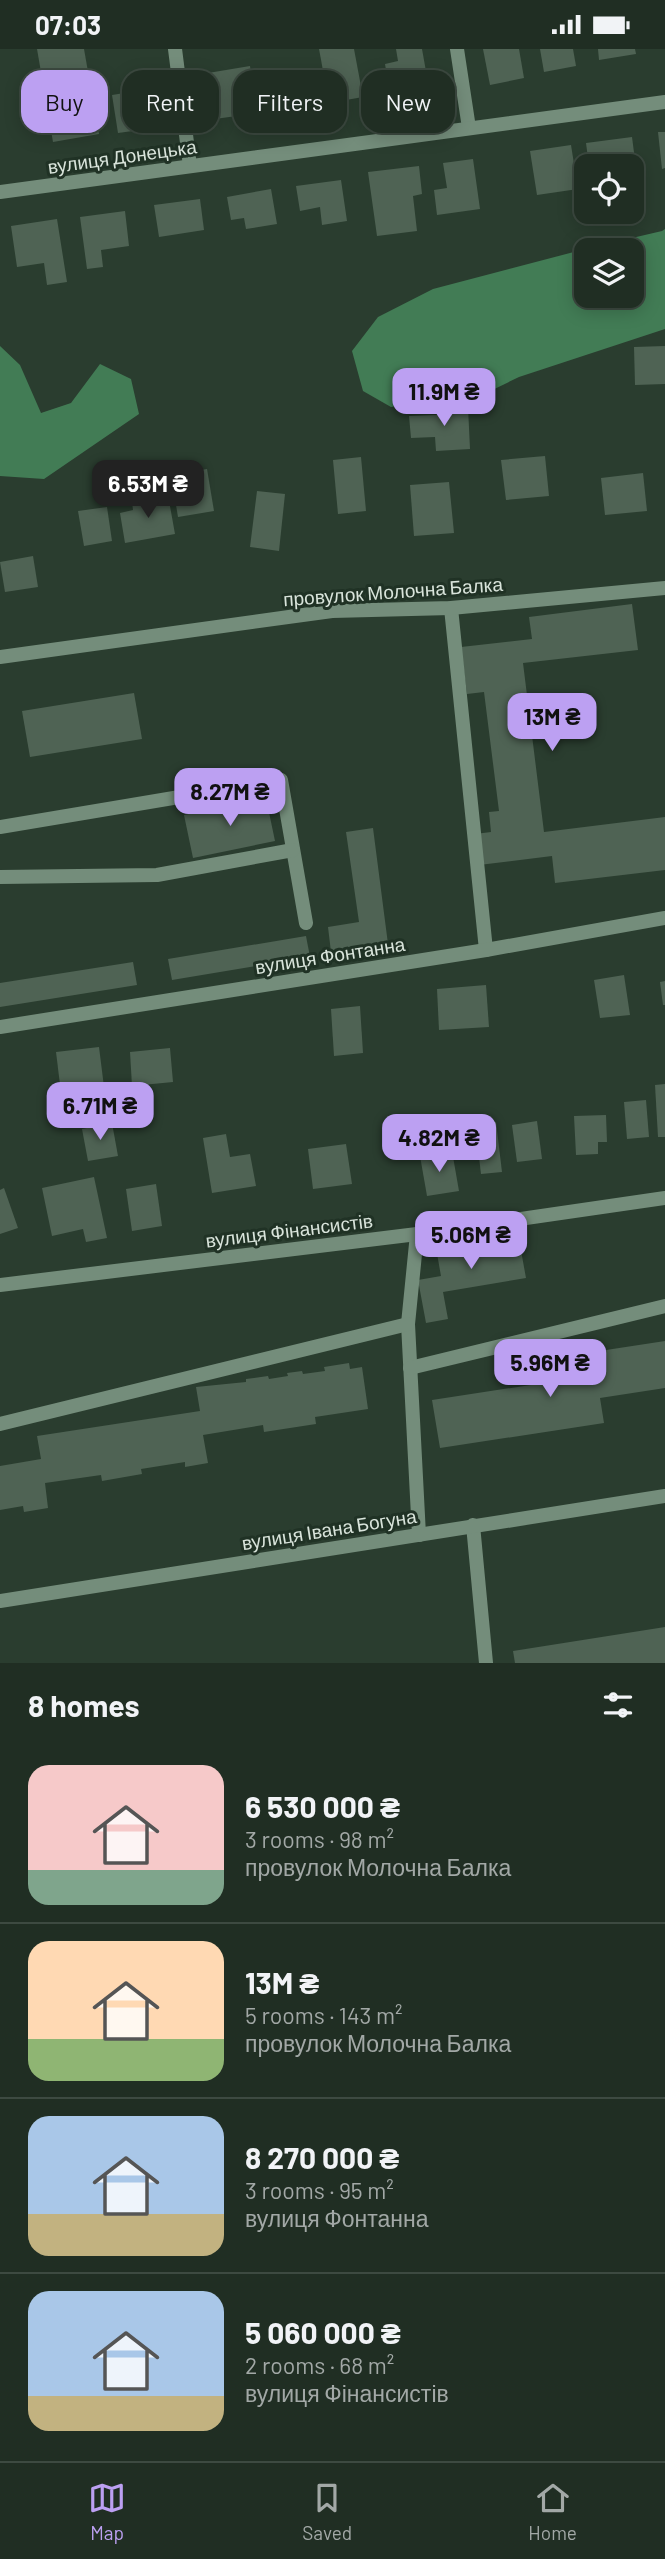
<!DOCTYPE html>
<html lang="en">
<head>
<meta charset="utf-8">
<style>
	:root { --surface:#202e23; --page:#2d3a30; --text:#f1f3f6; --muted:#a2a8a6; --line:#3d4a41; --accent:#bca0f2 }
	body { margin:0; font-family:Barlow,sans-serif; background:var(--page); color:var(--text); height:100vh; display:flex; flex-direction:column; font-size:26px; white-space:nowrap }
	* { box-sizing:border-box; margin:0 }
	p { font-size:23px; color:var(--muted) }
	.icon { flex:none; width:38px; height:38px; fill:none; stroke:currentColor; stroke-width:2; stroke-linecap:round; stroke-linejoin:round }
	.map { position:relative; height:1614px; overflow:hidden }
	.drawer { display:flex; flex-direction:column; background:var(--surface); flex:1 }
	.drawer>* { flex:none }
	.hud { position:absolute; left:21px; top:21px; width:623px; height:63px; display:flex; gap:14px }
	.controls { position:absolute; left:574px; top:105px; display:grid; gap:14px }
	.controls a { display:grid; place-items:center; width:70px; height:70px; border-radius:14px; background:var(--surface); box-shadow:0 4px 18px #0003,0 0 0 2px var(--line); font-size:35px }
	.price { position:absolute; translate:-50% -60px; padding:0 16px; border-radius:14px; background:var(--accent); color:#111; font-size:23px; line-height:46px; filter:drop-shadow(0 2px 4px #0008) }
	.price::after { content:''; position:absolute; left:50%; top:42px; width:21px; height:16px; margin-left:-10px; background:inherit; clip-path:polygon(0 0,100% 0,50% 100%) }
	.price.on { background:#222; color:#fff }
	ul { padding:0; list-style:none }
	li { display:flex; align-items:center; gap:21px; height:175px; padding:0 28px }
	li+li { border-top:2px solid var(--line) }
	li span { display:grid; place-items:center; flex:none; width:196px; height:140px; border-radius:21px; color:#555 }
	li>.icon { margin-inline-start:auto }
	span .icon { width:84px; height:84px; fill:#fffc; stroke-width:1 }
	li b { font-size:30px }
	h2 { display:flex; justify-content:space-between; align-items:center; height:84px; padding:0 28px; font-size:30px }
	.pill { padding:0 24px; border-radius:21px; background:var(--surface); box-shadow:0 4px 18px #0003,0 0 0 2px var(--line); font-size:24px; line-height:63px }
	.pill.on { background:var(--accent); color:#111 }
	.status { display:flex; justify-content:space-between; align-items:center; height:49px; padding:0 35px; background:var(--surface); direction:ltr }
	.status svg { height:19px; fill:currentColor }
	.dock { display:flex; justify-content:space-around; align-items:center; height:98px; border-top:2px solid var(--line); background:var(--surface); font-size:19px; color:var(--muted) }
	.dock a { display:grid; justify-items:center; gap:4px }
	.dock .on { color:var(--accent) }
	.map>svg:first-child { display:block }
	.forest { fill:#427c55; fill-rule:evenodd }
	.building { fill:#4f6354 }
	.lines { fill:none; stroke-linecap:round; stroke-linejoin:round }
	.service { stroke:#748d7b; stroke-width:14 }
	.minor { stroke:#748d7b; stroke-width:14 }
	.tertiary { stroke:#748d7b; stroke-width:14 }
	.labels { text-anchor:middle; dominant-baseline:central; stroke-width:6; stroke-linejoin:round; paint-order:stroke }
	.street-label { font-size:19px; fill:#d9e4db; stroke:#203225 }
</style>
</head>
<body>
<div class="status"><b>07:03</b><svg viewBox="0 0 49 12"><path d="M0 12V9h3v3zM5 12V6h3v6zM10 12V3h3v9zM15 12V0h3v12zM26 1h20v11H26zM47 4h2v5h-2z"/></svg></div>
<div class="map">
<svg width="665" height="1614" viewBox="0 0 665 1614">
	<rect width="100%" height="100%" fill="#2a3d2f"/>
	<g class="forest">
		<path d="M665 180V280L519 328 482 346 391 358 363 342 352 302 378 268 433 240 589 199 662 182ZM586 201H632V247H586Z"/>
		<polygon points="0,297 20,316 41,364 71,354 100,315 131,330 139,365 44,430 0,427"/>
	</g>
	<g class="building">
		<polygon points="37,0 84,0 99,85 53,93"/>
		<polygon points="319,0 354,0 363,48 329,54"/>
		<polygon points="396,0 422,0 429,39 390,45 385,15 398,12"/>
		<polygon points="483,0 519,0 524,29 490,36"/>
		<polygon points="540,0 573,0 576,17 544,23"/>
		<polygon points="598,0 635,0 636,5 599,11"/>
		<polygon points="250,17 257,64 215,70 208,24"/>
		<polygon points="292,19 298,58 266,63 261,24"/>
		<polygon points="149,40 155,79 118,84 112,46"/>
		<polygon points="658,83 665,83 665,119 662,120"/>
		<polygon points="632,88 635,111 623,113 624,117 589,117 586,94"/>
		<polygon points="571,96 578,140 537,146 530,102"/>
		<polygon points="473,110 480,160 437,166 434,141 447,139 443,114"/>
		<polygon points="419,117 422,145 413,147 417,182 377,187 368,123"/>
		<polygon points="341,131 347,172 322,176 320,158 300,162 296,137"/>
		<polygon points="271,140 277,175 246,180 244,169 231,171 227,148"/>
		<polygon points="200,150 204,181 159,188 154,156"/>
		<polygon points="125,162 129,197 101,201 103,218 87,220 80,168"/>
		<polygon points="57,170 67,233 47,236 44,214 17,218 11,177"/>
		<polygon points="665,297 665,335 635,336 634,298"/>
		<polygon points="468,358 470,400 436,402 435,388 411,389 409,367 437,366 437,360"/>
		<polygon points="545,407 549,447 506,451 501,411"/>
		<polygon points="361,408 366,462 338,465 333,411"/>
		<polygon points="207,420 214,462 178,468 171,426"/>
		<polygon points="643,424 647,462 605,466 601,429"/>
		<polygon points="449,433 454,484 414,487 410,436"/>
		<polygon points="257,442 285,445 279,502 250,498"/>
		<polygon points="168,446 175,485 125,494 120,464 133,461 132,453"/>
		<polygon points="107,458 112,492 84,497 78,462"/>
		<polygon points="33,507 38,538 5,543 0,513"/>
		<polygon points="632,555 638,601 523,614 544,783 665,768 665,821 555,834 552,807 479,816 475,785 491,783 489,763 499,762 484,643 467,645 461,598 532,590 529,568"/>
		<polygon points="134,644 142,690 30,708 22,662"/>
		<polygon points="266,749 275,792 193,809 184,766"/>
		<polygon points="373,779 388,895 331,903 328,878 359,873 346,783"/>
		<polygon points="306,887 310,908 172,931 168,910"/>
		<polygon points="133,913 137,936 0,958 0,934"/>
		<polygon points="624,926 630,966 600,969 594,931"/>
		<polygon points="665,932 665,956 663,956 660,933"/>
		<polygon points="486,936 489,978 439,981 437,940"/>
		<polygon points="360,957 363,1004 334,1007 331,960"/>
		<polygon points="99,998 106,1054 63,1060 56,1003"/>
		<polygon points="170,999 173,1033 132,1037 130,1003"/>
		<polygon points="665,1035 665,1088 658,1088 655,1036"/>
		<polygon points="646,1051 649,1088 627,1090 624,1053"/>
		<polygon points="606,1066 607,1093 598,1093 598,1105 576,1106 574,1067"/>
		<polygon points="537,1072 542,1110 517,1113 512,1076"/>
		<polygon points="496,1073 502,1123 481,1125 475,1075"/>
		<polygon points="112,1074 118,1107 88,1112 82,1080"/>
		<polygon points="226,1085 230,1108 250,1105 256,1137 212,1144 203,1089"/>
		<polygon points="346,1095 352,1135 313,1140 308,1100"/>
		<polygon points="452,1102 459,1142 427,1147 420,1107"/>
		<polygon points="94,1128 107,1189 86,1193 83,1180 52,1187 42,1139"/>
		<polygon points="156,1135 162,1177 132,1182 126,1140"/>
		<polygon points="4,1139 18,1179 0,1185 0,1141"/>
		<polygon points="518,1185 526,1229 443,1243 448,1270 426,1274 418,1231 441,1227 436,1199"/>
		<polygon points="665,1292 665,1339 600,1349 604,1374 440,1399 432,1351 596,1326 593,1303"/>
		<polygon points="349,1314 350,1320 362,1318 368,1360 315,1368 316,1375 264,1383 263,1376 203,1386 208,1414 185,1418 185,1413 141,1420 142,1425 102,1432 101,1426 45,1434 48,1459 24,1463 23,1457 0,1461 0,1417 41,1410 37,1387 200,1362 196,1338 246,1333 246,1330 268,1327 269,1330 288,1327 287,1324 302,1322 303,1325 325,1322 324,1318"/>
		<polygon points="665,1578 665,1614 515,1614 513,1602"/>
	</g>
	<g class="lines">
		<g class="service">
			<polyline points="451,559 486,901"/>
			<polyline points="0,778 281,731 306,874"/>
			<polyline points="0,828 157,826 293,801"/>
			<polyline points="417,1185 408,1275 419,1486"/>
			<polyline points="410,1319 665,1257"/>
			<polyline points="0,1375 408,1275"/>
			<polyline points="473,1476 486,1614"/>
		</g>
		<g class="minor">
			<polyline points="175,0 190,117"/>
			<polyline points="457,0 469,79"/>
			<polyline points="0,143 665,53"/>
			<polyline points="0,608 332,562 451,559 665,539"/>
			<polyline points="0,978 486,901 665,869"/>
			<polyline points="0,1236 417,1185 665,1149"/>
		</g>
		<polyline class="tertiary" points="0,1552 665,1447"/>
	</g>
	<g class="labels">
		<g class="street-label">
			<text transform="translate(122 107) rotate(-8)">вулиця Донецька</text>
			<text transform="translate(393 542) rotate(-4)">провулок Молочна Балка</text>
			<text transform="translate(330 906) rotate(-9)">вулиця Фонтанна</text>
			<text transform="translate(289 1181) rotate(-7)">вулиця Фінансистів</text>
			<text transform="translate(329 1480) rotate(-9)">вулиця Івана Богуна</text>
		</g>
	</g>
</svg>
<div class="controls">
<a><svg class="icon" aria-label="locate" viewBox="0 0 24 24"><circle cx="12" cy="12" r="6"/><path d="M12 2v4M12 18v4M2 12h4M18 12h4"/></svg></a>
<a><svg class="icon" aria-label="layers" viewBox="0 0 24 24"><path d="M12 4l9 5-9 5-9-5zM3 14l9 5 9-5"/></svg></a>
</div>
<b class="price" style="left:444px;top:379px">11.9M ₴</b>
<b class="price on" style="left:148px;top:471px">6.53M ₴</b>
<b class="price" style="left:552px;top:704px">13M ₴</b>
<b class="price" style="left:230px;top:779px">8.27M ₴</b>
<b class="price" style="left:100px;top:1093px">6.71M ₴</b>
<b class="price" style="left:439px;top:1125px">4.82M ₴</b>
<b class="price" style="left:471px;top:1222px">5.06M ₴</b>
<b class="price" style="left:550px;top:1350px">5.96M ₴</b>
<div class="hud">
<a class="pill on">Buy</a>
<a class="pill">Rent</a>
<a class="pill">Filters</a>
<a class="pill">New</a>
</div>
</div>
<section class="drawer">
<h2>8 homes<svg class="icon" aria-label="filters" viewBox="0 0 24 24"><path d="M4 7h16M4 17h16"/><circle cx="9" cy="7" r="2"/><circle cx="15" cy="17" r="2"/></svg></h2>
<ul>
<li><span style="background:linear-gradient(#f6c9c9 75%,#7fa58c 0)"><svg class="icon" aria-label="home" viewBox="0 0 24 24"><path d="M3 11l9-7 9 7M6 9v11h12V9"/></svg></span><div><b>6 530 000 ₴</b><p>3 rooms · 98 m²</p><p>провулок Молочна Балка</p></div></li>
<li><span style="background:linear-gradient(#ffd9b3 70%,#8fb573 0)"><svg class="icon" aria-label="home" viewBox="0 0 24 24"><path d="M3 11l9-7 9 7M6 9v11h12V9"/></svg></span><div><b>13M ₴</b><p>5 rooms · 143 m²</p><p>провулок Молочна Балка</p></div></li>
<li><span style="background:linear-gradient(#a9c7e8 70%,#c2b280 0)"><svg class="icon" aria-label="home" viewBox="0 0 24 24"><path d="M3 11l9-7 9 7M6 9v11h12V9"/></svg></span><div><b>8 270 000 ₴</b><p>3 rooms · 95 m²</p><p>вулиця Фонтанна</p></div></li>
<li><span style="background:linear-gradient(#a9c7e8 75%,#c2b280 0)"><svg class="icon" aria-label="home" viewBox="0 0 24 24"><path d="M3 11l9-7 9 7M6 9v11h12V9"/></svg></span><div><b>5 060 000 ₴</b><p>2 rooms · 68 m²</p><p>вулиця Фінансистів</p></div></li>
</ul>
</section>
<nav class="dock">
<a class="on"><svg class="icon" aria-label="map" viewBox="0 0 24 24"><path d="M3 6l6-2 6 2 6-2v14l-6 2-6-2-6 2zM9 4v14M15 6v14"/></svg>Map</a>
<a><svg class="icon" aria-label="saved" viewBox="0 0 24 24"><path d="M7 4h10v16l-5-4-5 4z"/></svg>Saved</a>
<a><svg class="icon" aria-label="home" viewBox="0 0 24 24"><path d="M3 11l9-7 9 7M6 9v11h12V9"/></svg>Home</a>
</nav>
</body>
</html>
